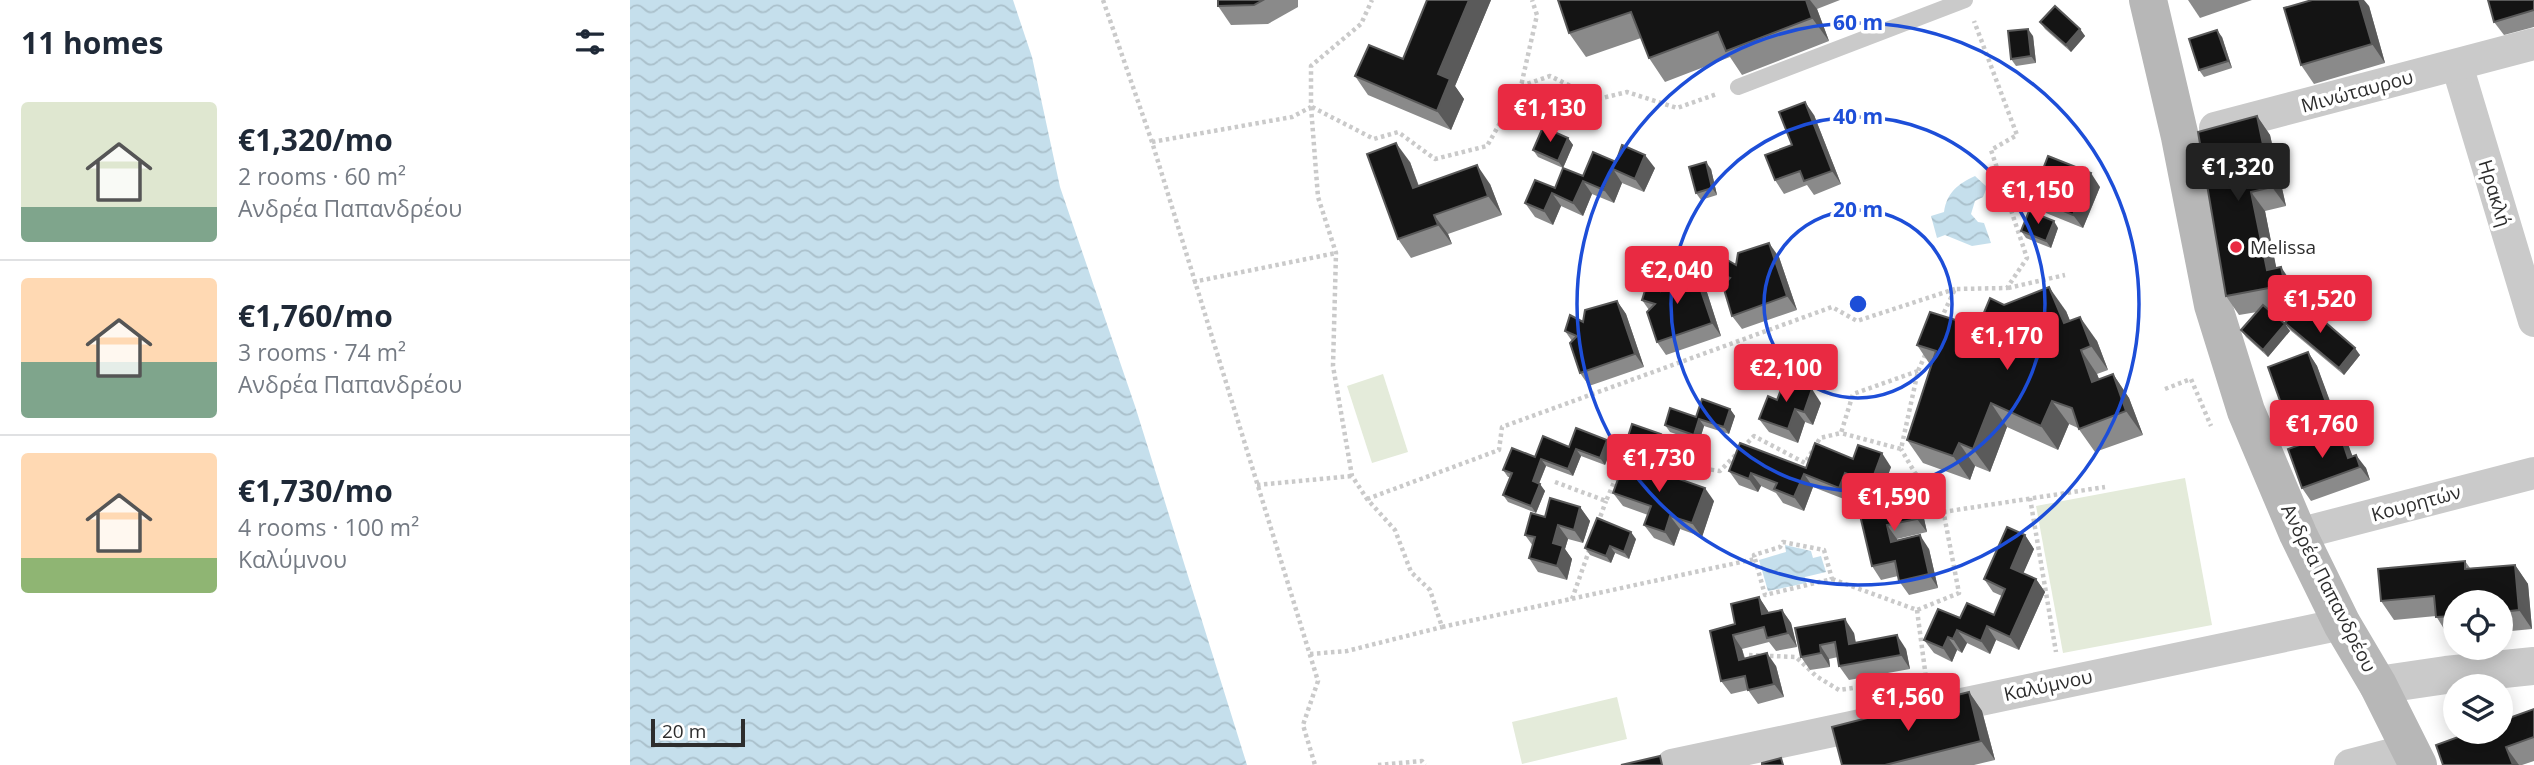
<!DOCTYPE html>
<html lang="en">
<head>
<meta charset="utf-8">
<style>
	:root { --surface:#fff; --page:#f2f2f3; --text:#1f2937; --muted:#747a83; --line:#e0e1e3; --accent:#e92a42 }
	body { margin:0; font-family:"Open Sans",sans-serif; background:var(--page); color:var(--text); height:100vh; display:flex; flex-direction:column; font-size:26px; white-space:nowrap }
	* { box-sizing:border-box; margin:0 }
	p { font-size:23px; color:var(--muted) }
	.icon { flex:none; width:38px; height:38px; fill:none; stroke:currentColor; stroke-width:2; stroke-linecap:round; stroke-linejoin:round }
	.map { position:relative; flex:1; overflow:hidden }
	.side { display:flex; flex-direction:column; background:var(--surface); width:630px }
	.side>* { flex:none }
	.tools { position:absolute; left:1813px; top:590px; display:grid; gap:14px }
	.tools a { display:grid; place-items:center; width:70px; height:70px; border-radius:50%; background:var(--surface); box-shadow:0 4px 18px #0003; font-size:35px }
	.scale { position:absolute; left:21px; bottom:18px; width:94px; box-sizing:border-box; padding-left:7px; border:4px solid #2d2d2d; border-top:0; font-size:19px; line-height:24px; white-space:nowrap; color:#2d2d2d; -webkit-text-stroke:5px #fff; paint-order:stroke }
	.price { position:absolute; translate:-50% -60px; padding:0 16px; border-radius:7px; background:var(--accent); color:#fff; font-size:23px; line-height:46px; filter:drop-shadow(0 2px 4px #0008) }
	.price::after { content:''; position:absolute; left:50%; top:42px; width:21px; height:16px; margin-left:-10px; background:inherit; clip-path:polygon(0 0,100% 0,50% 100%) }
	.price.selected { background:#222; color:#fff }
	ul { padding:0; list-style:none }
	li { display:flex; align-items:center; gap:21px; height:175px; padding:0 21px }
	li+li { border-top:2px solid var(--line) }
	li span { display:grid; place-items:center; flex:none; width:196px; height:140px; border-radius:7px; color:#555 }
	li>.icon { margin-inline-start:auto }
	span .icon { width:84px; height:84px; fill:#fffc; stroke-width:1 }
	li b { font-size:30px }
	h2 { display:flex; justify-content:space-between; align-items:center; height:84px; padding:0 21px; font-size:30px }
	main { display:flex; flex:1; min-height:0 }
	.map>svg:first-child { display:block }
	.grass { fill:#e4ebda }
	.water { fill:url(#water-waves) }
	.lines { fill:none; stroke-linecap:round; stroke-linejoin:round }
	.path { stroke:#cacaca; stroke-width:4.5; stroke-dasharray:3.5 3.5; stroke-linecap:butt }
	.service { stroke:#cacaca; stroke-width:16 }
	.minor { stroke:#cacaca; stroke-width:32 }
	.tertiary { stroke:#cacaca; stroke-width:38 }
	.secondary { stroke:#b7b7b7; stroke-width:38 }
	.wall { fill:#8a8a8a }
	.shaded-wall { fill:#5a5a5a }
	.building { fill:#141414; stroke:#5a5a5a; stroke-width:2 }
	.ring { fill:none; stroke:#1d4ed8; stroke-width:3.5 }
	.poi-dot { fill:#e92a42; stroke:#fff; stroke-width:2.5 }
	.labels { text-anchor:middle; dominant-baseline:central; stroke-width:7; stroke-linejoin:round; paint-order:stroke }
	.street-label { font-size:19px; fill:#2d2d2d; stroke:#fff }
	.poi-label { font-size:19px; fill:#2d2d2d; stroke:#fff; text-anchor:start }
	.centre { fill:#1d4ed8; stroke:#fff; stroke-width:3.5 }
	.ring-label { font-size:21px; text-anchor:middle; font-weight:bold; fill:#1d4ed8; stroke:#fff; stroke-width:7; stroke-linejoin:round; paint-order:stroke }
</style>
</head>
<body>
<main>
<section class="side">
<h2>11 homes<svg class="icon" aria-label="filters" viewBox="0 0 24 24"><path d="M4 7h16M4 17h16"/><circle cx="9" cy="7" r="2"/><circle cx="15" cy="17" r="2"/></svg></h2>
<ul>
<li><span style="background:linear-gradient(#dfe7d0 75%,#7fa58c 0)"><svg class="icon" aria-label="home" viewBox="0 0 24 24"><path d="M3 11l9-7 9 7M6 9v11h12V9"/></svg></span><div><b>€1,320/mo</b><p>2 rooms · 60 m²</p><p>Ανδρέα Παπανδρέου</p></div></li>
<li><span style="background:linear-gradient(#ffd9b3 60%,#7fa58c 0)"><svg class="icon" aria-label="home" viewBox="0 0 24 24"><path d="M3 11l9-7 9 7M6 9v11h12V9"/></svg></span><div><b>€1,760/mo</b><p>3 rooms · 74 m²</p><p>Ανδρέα Παπανδρέου</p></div></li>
<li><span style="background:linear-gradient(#ffd9b3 75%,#8fb573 0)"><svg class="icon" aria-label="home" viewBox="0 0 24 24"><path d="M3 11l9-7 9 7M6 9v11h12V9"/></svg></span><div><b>€1,730/mo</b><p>4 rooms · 100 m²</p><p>Καλύμνου</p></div></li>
</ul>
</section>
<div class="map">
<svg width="1904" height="765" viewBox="0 0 1904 765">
	<defs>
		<pattern id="water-waves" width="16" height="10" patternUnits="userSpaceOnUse" patternTransform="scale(1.75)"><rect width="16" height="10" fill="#c5dfec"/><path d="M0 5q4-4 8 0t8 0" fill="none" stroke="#aac0cb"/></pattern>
	</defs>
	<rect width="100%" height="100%" fill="#fff"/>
	<g class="grass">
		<polygon points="753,374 778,452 742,463 717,386"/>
		<polygon points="1555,478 1582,625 1433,653 1406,506"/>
		<polygon points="987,697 997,739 892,764 882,722"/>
	</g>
	<g class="water">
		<polygon points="0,0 383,0 402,57 430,187 505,406 617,765 0,765"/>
		<path d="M1345 176 1357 187 1353 197 1345 201 1341 214 1348 222 1354 223 1361 243 1342 246 1315 235 1307 238 1301 216 1314 212C1317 192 1328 184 1345 176Z"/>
		<polygon points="1155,545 1181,551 1183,558 1191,556 1196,572 1175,577 1176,583 1138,591 1129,560 1156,552"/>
	</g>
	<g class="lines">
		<g class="path">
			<polyline points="473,0 522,142 688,681 673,725 685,765"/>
			<polyline points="891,86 920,76 968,99 997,92 1047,108 1087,94"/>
			<polyline points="681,107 688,197 706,253 703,366 722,476 737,499 765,530 781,572 800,590 812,627 1125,559 1124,555 1150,547 1153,542 1194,550 1202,579 1135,595 1125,559"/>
			<polyline points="682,107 744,139 768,132 805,159 857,146 891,86 907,15 902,0"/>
			<polyline points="522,142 662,117 681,107 681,66 731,24 742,0"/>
			<polyline points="563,282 706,253"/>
			<polyline points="1378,288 1435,275"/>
			<polyline points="1311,319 1325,289 1377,288 1397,258 1361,150 1387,135 1344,21"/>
			<polyline points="1288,371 1223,394 1211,433 1271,449 1288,371 1296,353"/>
			<polyline points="1535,389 1561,379 1581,426"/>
			<polyline points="925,482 976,501 995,457 1090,471 1124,436 1175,463 1190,438 1211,433"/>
			<polyline points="627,485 722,476"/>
			<polyline points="1400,498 1426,652"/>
			<polyline points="737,499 869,450 872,427 1202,307 1227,321 1325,289"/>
			<polyline points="1313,512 1475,487"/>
			<polyline points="968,523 976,501"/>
			<polyline points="1202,579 1287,610 1329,593 1311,499 1285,473 1271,449"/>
			<polyline points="942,599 960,548"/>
			<polyline points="1287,610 1296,678"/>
			<polyline points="680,654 717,651 812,627"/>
			<polyline points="1119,655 1166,657 1186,676 1209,690 1296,677"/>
			<polyline points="748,765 792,761 795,765"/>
		</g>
		<polyline class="service" points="1108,87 1335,0"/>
		<g class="minor">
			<polyline points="1827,65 1904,321"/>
			<polyline points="1585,128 1904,44"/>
			<polyline points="1668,534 1904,473"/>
			<polyline points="1303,710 1712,624"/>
			<polyline points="1042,765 1245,722"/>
			<polyline points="1720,765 1782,749"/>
		</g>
		<polyline class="tertiary" points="1748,685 1816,675 1904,666"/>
		<polyline class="secondary" points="1518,0 1550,137 1583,305 1616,411 1668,534 1712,624 1748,685 1788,765"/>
	</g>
	<g class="wall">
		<polygon points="588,0 668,0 668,7 638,24 601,25 588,6"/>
		<polygon points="797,0 861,0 825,86 834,99 821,130 738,95 725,76 773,59"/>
		<polygon points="928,0 1210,0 1187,9 1199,41 1112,75 1100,57 1035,82 1019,58 1011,38 956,57 939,33"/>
		<polygon points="1558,0 1622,0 1570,18"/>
		<polygon points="1904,0 1904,27 1874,35 1864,22"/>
		<polygon points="1739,6 1755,63 1684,84 1671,65"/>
		<polygon points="1410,22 1450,29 1455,36 1441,52 1415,29"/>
		<polygon points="1403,36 1406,63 1386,66 1381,59"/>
		<polygon points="1592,37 1602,68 1574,77 1569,70"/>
		<polygon points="1184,115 1211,184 1184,195 1177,185 1154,194 1145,180 1162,145"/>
		<polygon points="1627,116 1640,135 1656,206 1635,211 1646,268 1664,286 1668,304 1638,310 1655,324 1660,331 1638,357 1616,337 1611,330 1627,312 1609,315 1596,296"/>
		<polygon points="938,138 943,145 933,168 908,157 903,150"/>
		<polygon points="780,162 789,186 860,184 872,215 818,234 822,244 781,258 768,239"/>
		<polygon points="986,162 1025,168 1014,192 992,183 984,203 962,194 953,216 931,206 923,225 905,217 895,203 925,188"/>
		<polygon points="1081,169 1087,195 1071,200 1066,193"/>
		<polygon points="1470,187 1453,228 1411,211 1402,198"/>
		<polygon points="1428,228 1421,248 1396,238 1391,231"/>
		<polygon points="1149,257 1167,310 1112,329 1102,316 1095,284 1087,273 1106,265"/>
		<polygon points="1064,270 1074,283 1091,336 1036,355 1027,342 1019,310 1012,300 1030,291"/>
		<polygon points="987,301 996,314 1014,367 959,386 950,373 942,341 935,331 953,322"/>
		<polygon points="1374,305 1436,311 1440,321 1467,341 1478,370 1467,374 1469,379 1483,374 1499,398 1513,435 1465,452 1448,428 1439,424 1428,450 1377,427 1360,472 1345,466 1340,480 1293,463 1277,440 1301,366 1287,345 1348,327"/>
		<polygon points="1655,323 1730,355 1714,375 1660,330"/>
		<polygon points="1678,352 1687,366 1712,436 1718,444 1722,456 1736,468 1740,480 1681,501 1672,488 1669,445 1663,437"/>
		<polygon points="1147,400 1191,403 1183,425 1175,422 1168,443 1139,432 1129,419"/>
		<polygon points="1100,409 1105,416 1099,434 1074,426 1069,442 1040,432 1035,425"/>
		<polygon points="977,440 982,447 975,465 951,456 943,476 916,466 909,484 915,491 906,513 878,502 873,495 880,477 878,477 873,470 905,457"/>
		<polygon points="1036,441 1029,460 1000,450 996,443"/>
		<polygon points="1223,459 1261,467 1253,489 1289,496 1297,532 1267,539 1267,541 1299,549 1308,588 1279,595 1269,581 1268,576 1251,580 1242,566 1252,506 1250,496 1224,487 1219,501 1183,487 1174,511 1153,503 1146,493 1131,486 1128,492 1109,485 1099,471 1176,468"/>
		<polygon points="983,493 1084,501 1072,537 1050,529 1044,546 1024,538 1014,525 1018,515 993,506"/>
		<polygon points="950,507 960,521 953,543 938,539 935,549 942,559 937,580 908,572 899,558 903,546 895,535 915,517"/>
		<polygon points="1395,535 1404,549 1393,573 1406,579 1415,592 1389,650 1366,640 1360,654 1337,643 1332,653 1327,650 1322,662 1304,653 1294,640 1330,618 1364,615 1372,596 1363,592 1354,579"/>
		<polygon points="1006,539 999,559 985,553 981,563 960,555 955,548"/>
		<polygon points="1835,561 1840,568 1885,565 1898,584 1902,629 1871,632 1871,602 1825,602 1825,636 1819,637 1806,616 1764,620 1751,601"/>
		<polygon points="1129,597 1139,613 1152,610 1161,623 1167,647 1146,651 1139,642 1112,649 1115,658 1146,666 1154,697 1128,704 1118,690 1101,694 1091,681 1105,624"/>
		<polygon points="1165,628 1224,633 1226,643 1276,649 1280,669 1219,680 1209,666 1208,657 1199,659 1200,667 1180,670 1171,657"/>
		<polygon points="1339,692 1352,711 1365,760 1344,765 1212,765"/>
		<polygon points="1904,709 1904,761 1892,765 1813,765"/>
	</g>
	<g class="shaded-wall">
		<polygon points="839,0 861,0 825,86 834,99 821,130 807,111 808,74"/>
		<polygon points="1176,0 1180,0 1187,9 1199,41 1182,18"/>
		<polygon points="1729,0 1734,0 1739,6 1755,63 1742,44"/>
		<polygon points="1398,29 1403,36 1406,63 1401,56"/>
		<polygon points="1450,29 1455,36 1441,52 1436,45"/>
		<polygon points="1587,30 1592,37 1602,68 1598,61"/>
		<polygon points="1175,102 1184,115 1211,184 1202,171"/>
		<polygon points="1627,116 1640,135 1656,206 1642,187"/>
		<polygon points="938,138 943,145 933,168 928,161"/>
		<polygon points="766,143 780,162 796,207 783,188"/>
		<polygon points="1015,155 1025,168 1014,192 1005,179"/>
		<polygon points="1076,162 1081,169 1087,195 1082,188"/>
		<polygon points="847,165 860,184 872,215 858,196"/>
		<polygon points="983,169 992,183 984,203 974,190"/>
		<polygon points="1461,173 1470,187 1453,228 1443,215"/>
		<polygon points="953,181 962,194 953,216 943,203"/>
		<polygon points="1621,192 1635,211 1650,286 1637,270"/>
		<polygon points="922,193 931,206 923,225 914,211"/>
		<polygon points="804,215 818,234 822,244 808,225"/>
		<polygon points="1424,221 1428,228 1421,248 1416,241"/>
		<polygon points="1139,243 1149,257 1167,310 1157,296"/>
		<polygon points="1651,267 1664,286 1668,304 1655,285"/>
		<polygon points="1064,270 1074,283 1091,336 1082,323"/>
		<polygon points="1419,287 1436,311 1451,347 1434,323"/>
		<polygon points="987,301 996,314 1014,367 1005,354"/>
		<polygon points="1450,317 1467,341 1478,370 1461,346"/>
		<polygon points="1655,324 1660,331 1638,357 1633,350"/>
		<polygon points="1725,348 1730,355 1714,375 1709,368"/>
		<polygon points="1451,350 1467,374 1479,405 1462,382"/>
		<polygon points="1678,352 1687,366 1713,436 1703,422"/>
		<polygon points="1483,374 1499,398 1513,435 1496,411"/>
		<polygon points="1182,389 1191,403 1183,425 1174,412"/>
		<polygon points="1422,401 1439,424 1428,450 1411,426"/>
		<polygon points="1361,403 1377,427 1360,472 1343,449"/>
		<polygon points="1100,409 1105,416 1099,434 1094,427"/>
		<polygon points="1165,409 1175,422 1168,443 1158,429"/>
		<polygon points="1069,419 1074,426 1069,442 1064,435"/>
		<polygon points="1709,431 1718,444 1727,468 1718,458"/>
		<polygon points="1031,434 1036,441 1029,460 1024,453"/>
		<polygon points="977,440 982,447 975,465 970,458"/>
		<polygon points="1329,443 1345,466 1340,480 1323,456"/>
		<polygon points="946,449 951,456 943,476 938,469"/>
		<polygon points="1252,453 1261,467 1250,496 1241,483"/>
		<polygon points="1726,455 1736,468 1740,480 1730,467"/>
		<polygon points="911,459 916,466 907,488 903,481"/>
		<polygon points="1121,473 1131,486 1128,492 1119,479"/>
		<polygon points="1215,473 1224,487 1219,501 1209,488"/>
		<polygon points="1174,474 1183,487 1174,511 1164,497"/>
		<polygon points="1279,483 1289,496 1297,532 1287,519"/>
		<polygon points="910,484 915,491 906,513 901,506"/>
		<polygon points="1075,488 1084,501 1072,537 1062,523"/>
		<polygon points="950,507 960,521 953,543 944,530"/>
		<polygon points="1040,516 1050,529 1044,546 1035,532"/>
		<polygon points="928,525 938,539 935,549 942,559 937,580 927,566 923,543"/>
		<polygon points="1257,525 1267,539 1271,555 1261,542"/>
		<polygon points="1001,532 1006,539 999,559 994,552"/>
		<polygon points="1290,535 1299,549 1308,588 1299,574"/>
		<polygon points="1395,535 1404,549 1390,581 1381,568"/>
		<polygon points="980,546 985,553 981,563 976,556"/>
		<polygon points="1885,565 1898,584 1902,629 1889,610"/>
		<polygon points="1406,579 1415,592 1389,650 1380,637"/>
		<polygon points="1129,597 1138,611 1142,628 1132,614"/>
		<polygon points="1152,610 1161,623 1167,647 1158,633"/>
		<polygon points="1215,619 1224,633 1228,657 1219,644"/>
		<polygon points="1357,626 1366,640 1360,654 1351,641"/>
		<polygon points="1327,630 1337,643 1332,653 1323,639"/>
		<polygon points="1103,635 1112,649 1118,673 1109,660"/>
		<polygon points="1267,635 1276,649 1280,669 1271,655"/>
		<polygon points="1318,637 1327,650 1322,662 1313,648"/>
		<polygon points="1190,645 1199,659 1200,667 1191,653"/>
		<polygon points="1137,653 1146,666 1154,697 1144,684"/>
		<polygon points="1339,692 1352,711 1365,760 1351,741"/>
		<polygon points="1876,747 1889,765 1883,765"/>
	</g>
	<g class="building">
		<polygon points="588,0 633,0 624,5 588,6"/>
		<polygon points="797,0 839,0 808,74 820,79 807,111 725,76 739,45 773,59"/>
		<polygon points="928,0 1176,0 1182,18 1096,51 1088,32 1019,58 1001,12 939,33"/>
		<polygon points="1682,0 1729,0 1742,44 1671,65 1654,8"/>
		<polygon points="1858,0 1904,0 1904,10 1864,22"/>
		<polygon points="1425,6 1450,29 1436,45 1410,22"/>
		<polygon points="1398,29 1401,56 1381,59 1378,31"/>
		<polygon points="1587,30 1598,61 1569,70 1559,39"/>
		<polygon points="1175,102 1202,171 1174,181 1170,171 1145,180 1135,155 1162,145 1149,112"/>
		<polygon points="1627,116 1642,187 1621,192 1637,270 1651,267 1655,285 1596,296 1568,132"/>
		<polygon points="913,127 938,138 928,161 903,150"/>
		<polygon points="766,143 783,188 847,165 858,196 804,215 808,225 768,239 737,154"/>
		<polygon points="992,145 1015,155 1005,179 983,169 974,190 953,181 943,203 922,193 914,211 895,203 905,180 925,188 933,168 953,176 963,152 986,162"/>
		<polygon points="1418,156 1461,173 1443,215 1402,198"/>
		<polygon points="1076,162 1082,188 1066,193 1059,167"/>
		<polygon points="1399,211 1424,221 1416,241 1391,231"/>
		<polygon points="1139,243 1157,296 1102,316 1093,286 1100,278 1087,273 1092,257 1106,265 1108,253"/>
		<polygon points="1064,270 1082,323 1027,342 1017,312 1025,304 1012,300 1017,284 1030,291 1032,280"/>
		<polygon points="1419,287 1434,323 1450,317 1461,346 1451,350 1462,382 1483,374 1496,411 1449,429 1442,408 1422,401 1411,426 1361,403 1343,449 1329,443 1323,456 1277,440 1306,351 1287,345 1300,312 1348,327 1360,298 1374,305"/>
		<polygon points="987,301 1005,354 950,373 940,343 947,336 935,331 940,315 953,322 955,310"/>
		<polygon points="1673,303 1725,348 1709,368 1655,323"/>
		<polygon points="1633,305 1655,324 1633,350 1611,330"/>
		<polygon points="1678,352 1703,422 1663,437 1638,367"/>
		<polygon points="1155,379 1182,389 1174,412 1165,409 1158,429 1129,419 1138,396 1147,400"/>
		<polygon points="1072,399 1100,409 1094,427 1069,419 1064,435 1035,425 1040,408 1066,417"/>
		<polygon points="1002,424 1031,434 1024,453 996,443"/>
		<polygon points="946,428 977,440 970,458 946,449 938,469 911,459 903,481 910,484 901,506 873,495 882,473 873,470 882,448 905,457 913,436 939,447"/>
		<polygon points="1709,431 1718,458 1726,455 1730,467 1672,488 1658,449"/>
		<polygon points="1110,443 1176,468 1185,443 1223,459 1228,445 1252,453 1241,483 1215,473 1209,488 1174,474 1164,497 1144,489 1147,483 1121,473 1119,479 1099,471"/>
		<polygon points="995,460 1075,488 1062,523 1040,516 1035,532 1014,525 1021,506 983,493"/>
		<polygon points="1279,483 1287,519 1257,525 1261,542 1290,535 1299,574 1269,581 1265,561 1242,566 1229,511 1252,506 1248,490"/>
		<polygon points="920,498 950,507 944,530 928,525 923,543 933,546 927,566 899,558 905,537 895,535 901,513 915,517"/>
		<polygon points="967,518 1001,532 994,552 980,546 976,556 955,548"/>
		<polygon points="1377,527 1395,535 1381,568 1406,579 1380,637 1357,626 1351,641 1327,630 1323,639 1318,637 1313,648 1294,640 1308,609 1330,618 1337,603 1364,615 1375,589 1354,579"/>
		<polygon points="1835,561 1835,569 1885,565 1889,610 1871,612 1871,602 1825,602 1825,616 1806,617 1804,596 1751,601 1748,569"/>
		<polygon points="1129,597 1132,614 1152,610 1158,633 1137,638 1134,627 1103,635 1109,660 1137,653 1144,684 1118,690 1115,676 1091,681 1080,631 1105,624 1101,604"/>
		<polygon points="1215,619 1219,644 1267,635 1271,655 1209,666 1205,642 1190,645 1191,653 1171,657 1165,628"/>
		<polygon points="1339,692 1351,741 1255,765 1212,765 1202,727"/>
		<polygon points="1904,709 1904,737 1876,747 1883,765 1813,765 1806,745 1842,732 1871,732 1871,721"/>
		<polygon points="1030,756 1032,765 991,765"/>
		<polygon points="1151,758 1153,765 1132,765 1132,763"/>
	</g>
	<g class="ring">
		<circle cx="1228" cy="304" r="94"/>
		<circle cx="1228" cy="304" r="187"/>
		<circle cx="1228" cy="304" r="281"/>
	</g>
	<circle class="poi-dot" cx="1606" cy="247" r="7"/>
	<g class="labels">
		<g class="street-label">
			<text transform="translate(1727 91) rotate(-15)">Μινώταυρου</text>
			<text transform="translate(1865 193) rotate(73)">Ηρακλή</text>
			<text transform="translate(1786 503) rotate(-15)">Κουρητών</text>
			<text transform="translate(1699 588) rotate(63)">Ανδρέα Παπανδρέου</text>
			<text transform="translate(1418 685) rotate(-12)">Καλύμνου</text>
		</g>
		<g class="poi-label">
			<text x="1620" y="247">Melissa</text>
		</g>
	</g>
	<circle cx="1228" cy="304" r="10" class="centre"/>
	<g class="ring-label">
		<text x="1228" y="30">60 m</text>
		<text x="1228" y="124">40 m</text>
		<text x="1228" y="217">20 m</text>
	</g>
</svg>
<div class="tools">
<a><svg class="icon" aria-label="locate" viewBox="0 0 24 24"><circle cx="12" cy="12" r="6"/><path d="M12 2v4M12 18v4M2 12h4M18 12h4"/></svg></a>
<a><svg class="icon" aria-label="layers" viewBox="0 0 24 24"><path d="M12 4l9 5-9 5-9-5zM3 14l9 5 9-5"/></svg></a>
</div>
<div class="scale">20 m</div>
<b class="price" style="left:920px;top:144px">€1,130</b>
<b class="price selected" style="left:1608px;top:203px">€1,320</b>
<b class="price" style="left:1408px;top:226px">€1,150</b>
<b class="price" style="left:1047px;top:306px">€2,040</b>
<b class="price" style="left:1690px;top:335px">€1,520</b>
<b class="price" style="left:1377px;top:372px">€1,170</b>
<b class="price" style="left:1156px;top:404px">€2,100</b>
<b class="price" style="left:1692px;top:460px">€1,760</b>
<b class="price" style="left:1029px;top:494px">€1,730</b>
<b class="price" style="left:1264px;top:533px">€1,590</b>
<b class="price" style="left:1278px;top:733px">€1,560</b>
</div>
</main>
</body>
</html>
